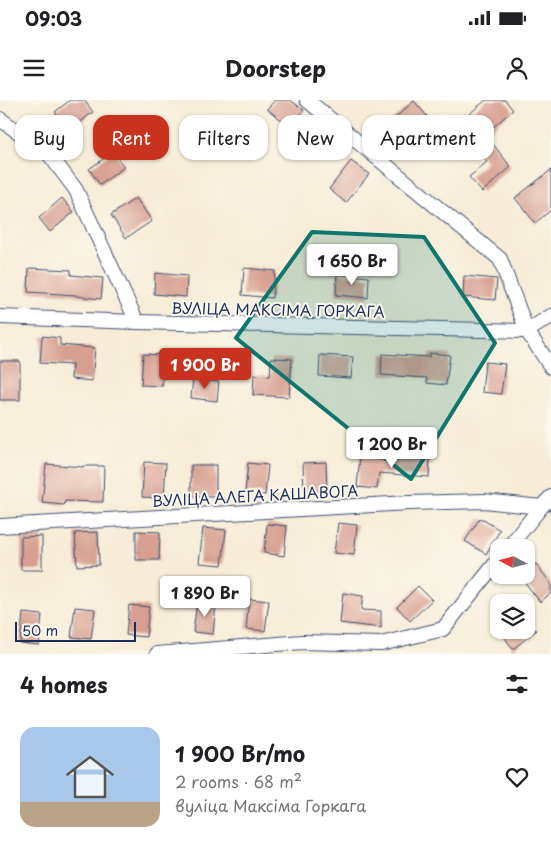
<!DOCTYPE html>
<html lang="en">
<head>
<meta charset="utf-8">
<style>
	:root { --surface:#fff; --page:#f6f6f6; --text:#202124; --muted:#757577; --accent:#c8321e }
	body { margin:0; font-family:"Playpen Sans",sans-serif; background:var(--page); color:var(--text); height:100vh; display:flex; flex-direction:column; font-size:19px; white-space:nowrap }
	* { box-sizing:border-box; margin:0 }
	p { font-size:16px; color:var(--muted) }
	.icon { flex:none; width:28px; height:28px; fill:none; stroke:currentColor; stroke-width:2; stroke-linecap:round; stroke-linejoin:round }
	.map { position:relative; height:554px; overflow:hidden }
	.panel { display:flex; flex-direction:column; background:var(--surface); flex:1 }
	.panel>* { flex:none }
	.banner { position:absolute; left:15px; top:15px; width:521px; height:45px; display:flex; gap:10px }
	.needle { width:32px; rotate:277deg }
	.tools { position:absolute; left:490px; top:439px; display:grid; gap:10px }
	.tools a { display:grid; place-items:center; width:45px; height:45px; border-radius:10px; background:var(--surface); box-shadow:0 1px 4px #0004; font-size:25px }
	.scale { position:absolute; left:15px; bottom:12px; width:121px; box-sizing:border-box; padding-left:5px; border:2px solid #1b2f5e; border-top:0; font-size:14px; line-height:18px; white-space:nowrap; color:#1b2f5e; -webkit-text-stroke:4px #fbf7ec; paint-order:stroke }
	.price { position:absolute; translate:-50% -42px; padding:0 11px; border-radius:5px; background:#fff; color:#222; font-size:16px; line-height:32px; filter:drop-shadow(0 1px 2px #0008) }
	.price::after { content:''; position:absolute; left:50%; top:30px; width:15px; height:11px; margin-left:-8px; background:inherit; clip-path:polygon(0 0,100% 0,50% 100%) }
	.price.selected { background:var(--accent); color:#fff }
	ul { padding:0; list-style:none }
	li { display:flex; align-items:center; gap:15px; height:125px; padding:0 20px }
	li span { display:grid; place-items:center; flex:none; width:140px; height:100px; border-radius:15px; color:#555 }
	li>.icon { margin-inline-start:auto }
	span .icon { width:60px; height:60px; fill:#fffc; stroke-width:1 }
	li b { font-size:21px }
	h2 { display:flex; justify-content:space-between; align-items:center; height:60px; padding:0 20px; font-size:21px }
	.pill { padding:0 18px; border-radius:15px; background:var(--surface); box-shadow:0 1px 4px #0004; font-size:18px; line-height:45px }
	.pill.selected { background:var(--accent); color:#fff }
	.status { display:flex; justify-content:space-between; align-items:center; height:35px; padding:0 25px; background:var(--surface); direction:ltr }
	.status svg { height:14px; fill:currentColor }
	header { display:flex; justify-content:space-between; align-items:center; height:65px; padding:0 20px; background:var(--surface); font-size:22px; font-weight:700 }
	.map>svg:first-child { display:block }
	.building { fill:#d79f91 }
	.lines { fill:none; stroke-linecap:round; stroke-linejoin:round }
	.minor-casing { stroke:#3c4b70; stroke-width:16 }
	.minor { stroke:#fff; stroke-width:14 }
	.marked { fill:#0f766e; fill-opacity:0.2; stroke:#0f766e; stroke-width:4; stroke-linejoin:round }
	.labels { text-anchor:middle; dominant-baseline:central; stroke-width:4; stroke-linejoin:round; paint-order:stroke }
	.street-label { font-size:15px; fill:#1b2f5e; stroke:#fbf7ec }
</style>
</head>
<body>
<div class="status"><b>09:03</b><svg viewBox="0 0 49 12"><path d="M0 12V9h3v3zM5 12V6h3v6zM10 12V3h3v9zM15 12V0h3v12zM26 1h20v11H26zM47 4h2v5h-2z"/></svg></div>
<header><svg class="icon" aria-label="menu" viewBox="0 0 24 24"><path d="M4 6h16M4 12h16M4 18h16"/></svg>Doorstep<svg class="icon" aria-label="person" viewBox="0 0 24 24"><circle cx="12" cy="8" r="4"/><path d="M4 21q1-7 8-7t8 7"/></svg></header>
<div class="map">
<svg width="551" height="554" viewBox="0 0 551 554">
	<rect width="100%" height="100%" fill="#fbf7ec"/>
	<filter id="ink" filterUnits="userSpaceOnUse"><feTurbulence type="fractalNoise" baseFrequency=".02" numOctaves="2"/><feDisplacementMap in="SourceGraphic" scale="10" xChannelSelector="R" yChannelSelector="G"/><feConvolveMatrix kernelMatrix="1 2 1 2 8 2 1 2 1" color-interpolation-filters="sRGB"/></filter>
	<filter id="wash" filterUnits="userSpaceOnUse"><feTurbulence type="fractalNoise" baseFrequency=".0096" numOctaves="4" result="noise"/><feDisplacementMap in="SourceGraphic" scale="20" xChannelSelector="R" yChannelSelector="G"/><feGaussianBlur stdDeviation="1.12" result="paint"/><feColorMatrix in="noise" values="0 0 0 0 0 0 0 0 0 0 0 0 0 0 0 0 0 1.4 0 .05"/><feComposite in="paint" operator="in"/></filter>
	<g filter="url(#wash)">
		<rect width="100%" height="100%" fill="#f6ecd7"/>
		<g id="blocks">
			<g class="building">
				<polygon points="70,0 84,0 93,12 69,31 55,12"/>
				<polygon points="275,0 290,0 304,10 291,27 267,9"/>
				<polygon points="486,0 505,0 513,10 485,34 511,67 482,92 469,77 487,62 456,25"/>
				<polygon points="414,1 427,16 403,37 390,22"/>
				<polygon points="113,52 124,67 100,85 89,69"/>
				<polygon points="351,61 369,74 346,103 329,89"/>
				<polygon points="551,70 551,110 535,123 515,98"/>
				<polygon points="62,98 74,112 50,132 39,118"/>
				<polygon points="136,98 152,121 126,138 111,115"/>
				<polygon points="29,168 71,170 71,175 103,178 101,199 76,196 76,195 28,192"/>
				<polygon points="244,168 275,171 272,198 242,195"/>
				<polygon points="155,173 187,176 186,197 154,194"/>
				<polygon points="337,174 369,177 368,198 336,195"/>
				<polygon points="464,176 497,179 495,200 463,197"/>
				<polygon points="42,236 60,238 60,245 95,248 92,281 71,279 72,265 40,263"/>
				<polygon points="430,253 450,255 446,285 427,283 427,278 381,275 382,254 429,257"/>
				<polygon points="143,254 165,255 162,286 141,285"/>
				<polygon points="320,255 353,257 351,278 319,276"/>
				<polygon points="271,258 292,259 289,297 253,295 254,275 270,276"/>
				<rect x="0" y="261" width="20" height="39"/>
				<polygon points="485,262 505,264 501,294 482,292"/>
				<polygon points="193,279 219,282 217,301 191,298"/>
				<polygon points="399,354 430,356 429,377 379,373 377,389 357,387 360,357 398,362"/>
				<polygon points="144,362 166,363 164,398 142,397"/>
				<polygon points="326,362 327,391 304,392 303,363"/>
				<polygon points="248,363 268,365 265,395 245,393"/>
				<polygon points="46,364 83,367 83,366 104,366 103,402 65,401 64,405 42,403"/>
				<rect x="191" y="365" width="25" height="32"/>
				<polygon points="480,418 500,430 486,454 465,441"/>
				<polygon points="338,423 357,425 354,455 334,453"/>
				<polygon points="267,424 287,426 284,456 264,453"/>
				<polygon points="203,428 226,430 222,465 199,463"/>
				<polygon points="136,431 160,432 159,460 136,460"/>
				<polygon points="98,432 99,465 77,466 75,433"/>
				<polygon points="42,436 42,470 21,470 21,437"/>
				<polygon points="536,464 551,484 551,493 540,502 520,476 522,475 526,475 526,471"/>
				<polygon points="418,486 432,500 410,521 397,507"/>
				<polygon points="343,493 363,496 361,510 381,511 381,528 340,523"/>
				<polygon points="249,499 269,501 265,531 246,529"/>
				<polygon points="197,502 216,504 213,534 193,532"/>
				<polygon points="129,505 149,507 146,537 126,535"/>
				<polygon points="75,507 95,509 91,539 71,537"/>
				<polygon points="23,513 42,515 39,545 20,543"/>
				<polygon points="499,530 537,530 513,549"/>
			</g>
		</g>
	</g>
	<g filter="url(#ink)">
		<use href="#blocks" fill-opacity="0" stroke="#3c4b70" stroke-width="1"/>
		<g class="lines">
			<defs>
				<g id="minor">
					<polyline points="307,0 500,159 527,231 551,267"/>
					<polyline points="0,19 49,54 76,90 137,222"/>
					<polyline points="0,217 137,222 527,231 551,216"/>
					<polyline points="0,426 409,403 484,401 541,407"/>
					<polyline points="508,448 541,407 551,397"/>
					<polyline points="157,554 302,542 381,544 443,529 499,459"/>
				</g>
			</defs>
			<use href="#minor" class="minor-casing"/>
			<use href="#minor" class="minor"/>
		</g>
	</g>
	<path class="marked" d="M312 132 424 137 495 243 411 379 236 238Z"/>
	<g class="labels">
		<g class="street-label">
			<text transform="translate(278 209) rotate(1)">ВУЛІЦА МАКСІМА ГОРКАГА</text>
			<text transform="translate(255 395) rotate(-3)">ВУЛІЦА АЛЕГА КАШАВОГА</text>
		</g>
	</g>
</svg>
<div class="tools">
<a><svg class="needle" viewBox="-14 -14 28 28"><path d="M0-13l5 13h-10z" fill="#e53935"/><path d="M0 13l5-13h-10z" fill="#757577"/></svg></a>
<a><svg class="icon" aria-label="layers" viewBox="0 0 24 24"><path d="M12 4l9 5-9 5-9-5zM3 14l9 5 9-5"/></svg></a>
</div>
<div class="scale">50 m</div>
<b class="price" style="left:352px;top:186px">1 650 Br</b>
<b class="price selected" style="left:205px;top:290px">1 900 Br</b>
<b class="price" style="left:392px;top:369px">1 200 Br</b>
<b class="price" style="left:205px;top:518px">1 890 Br</b>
<div class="banner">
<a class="pill">Buy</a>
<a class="pill selected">Rent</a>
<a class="pill">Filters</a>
<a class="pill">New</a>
<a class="pill">Apartment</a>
</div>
</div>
<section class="panel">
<h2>4 homes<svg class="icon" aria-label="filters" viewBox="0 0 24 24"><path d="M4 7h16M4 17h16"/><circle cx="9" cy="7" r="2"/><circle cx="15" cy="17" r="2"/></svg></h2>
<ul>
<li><span style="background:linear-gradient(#a9c7e8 75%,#b9a48a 0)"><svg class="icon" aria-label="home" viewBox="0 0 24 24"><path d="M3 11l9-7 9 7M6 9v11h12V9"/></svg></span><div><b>1 900 Br/mo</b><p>2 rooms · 68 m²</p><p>вуліца Максіма Горкага</p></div><svg class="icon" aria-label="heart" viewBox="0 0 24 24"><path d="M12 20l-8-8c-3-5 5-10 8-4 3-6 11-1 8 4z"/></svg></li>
</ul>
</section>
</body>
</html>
